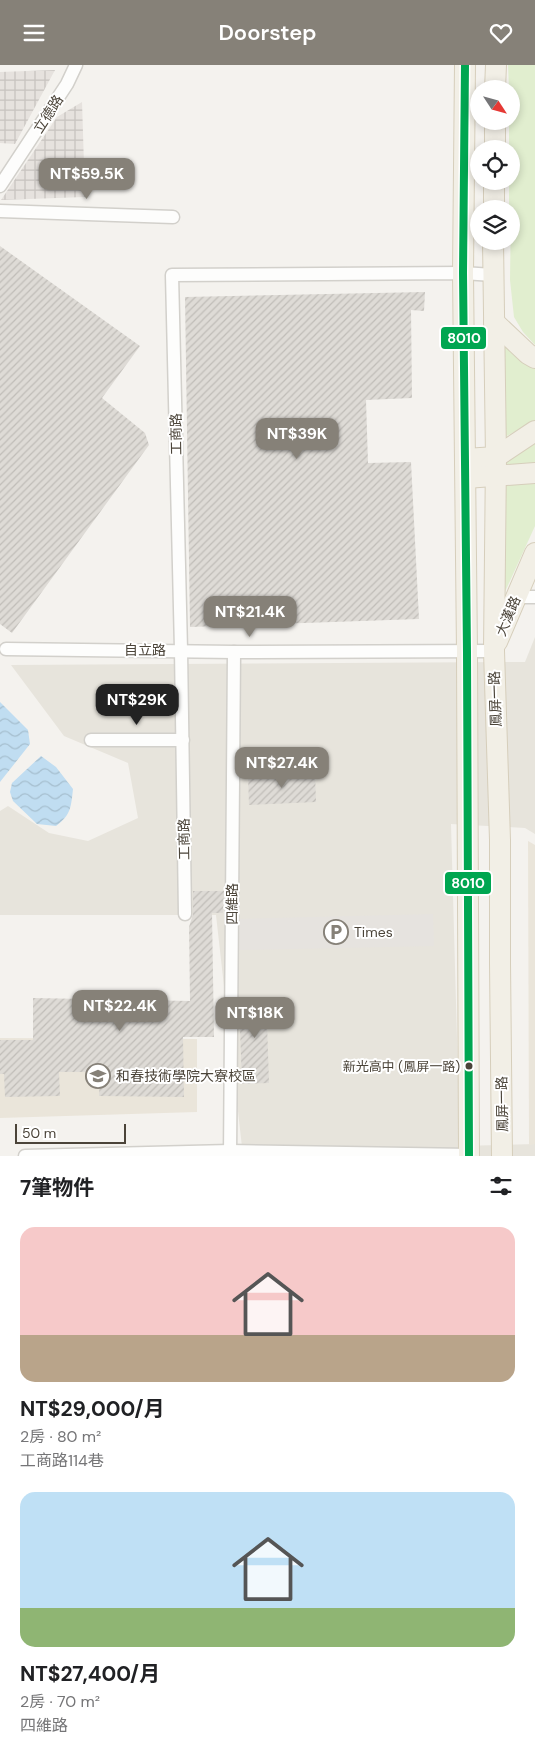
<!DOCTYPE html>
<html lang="zh-TW">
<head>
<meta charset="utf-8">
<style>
	:root { --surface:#fff; --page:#f6f6f6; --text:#202124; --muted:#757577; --accent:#868178 }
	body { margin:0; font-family:"DM Sans","Noto Sans TC",sans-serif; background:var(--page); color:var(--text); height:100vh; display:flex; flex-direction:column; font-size:19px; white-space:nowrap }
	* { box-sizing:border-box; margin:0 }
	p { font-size:16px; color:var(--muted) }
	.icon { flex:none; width:28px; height:28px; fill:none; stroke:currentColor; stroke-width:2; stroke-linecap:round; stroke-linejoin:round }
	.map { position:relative; height:1091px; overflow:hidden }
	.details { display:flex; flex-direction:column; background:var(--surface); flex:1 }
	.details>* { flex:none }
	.needle { width:32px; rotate:126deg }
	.fabs { position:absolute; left:470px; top:15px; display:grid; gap:10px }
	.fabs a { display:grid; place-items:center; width:50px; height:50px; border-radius:50%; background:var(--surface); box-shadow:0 2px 8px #0003; font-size:25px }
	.scale { position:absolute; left:15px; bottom:12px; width:111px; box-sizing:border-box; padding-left:5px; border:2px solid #4b4439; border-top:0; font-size:14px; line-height:18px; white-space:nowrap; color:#4b4439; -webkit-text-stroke:4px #fff; paint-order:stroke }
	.price { position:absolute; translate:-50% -42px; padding:0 11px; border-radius:10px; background:var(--accent); color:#fff; font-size:16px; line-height:32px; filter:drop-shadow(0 1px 2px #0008) }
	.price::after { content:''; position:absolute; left:50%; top:30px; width:15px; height:11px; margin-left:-8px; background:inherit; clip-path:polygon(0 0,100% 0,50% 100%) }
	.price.active { background:#222; color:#fff }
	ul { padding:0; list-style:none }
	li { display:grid; align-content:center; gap:10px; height:265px; padding:0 20px }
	li span { display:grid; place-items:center; height:155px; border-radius:15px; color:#555 }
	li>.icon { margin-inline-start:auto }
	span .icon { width:90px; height:90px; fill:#fffc; stroke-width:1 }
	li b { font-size:21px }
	h2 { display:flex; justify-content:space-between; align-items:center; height:60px; padding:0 20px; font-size:21px }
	header { display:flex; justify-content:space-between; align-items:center; height:65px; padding:0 20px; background:var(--accent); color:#fff; font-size:22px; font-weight:600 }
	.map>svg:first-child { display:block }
	.residential { fill:#e7e4dc }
	.industrial { fill:url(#industrial-grid) }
	.education { fill:#eae5da }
	.green { fill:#e1eecf }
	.parking { fill:#e6e3df }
	.water { fill:url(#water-waves) }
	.building { fill:url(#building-hatch) }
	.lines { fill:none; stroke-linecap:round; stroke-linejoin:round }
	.minor-casing { stroke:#d2d0cb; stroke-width:15 }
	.primary-casing { stroke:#d6cebb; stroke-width:22 }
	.minor { stroke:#fdfdfc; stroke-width:12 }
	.primary { stroke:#f2efe6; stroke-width:20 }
	.bus-1-casing { stroke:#fff; stroke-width:11 }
	.bus-1 { stroke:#00a651; stroke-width:8 }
	.bus-dot { fill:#4b4439; stroke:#fff; stroke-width:2 }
	.labels { text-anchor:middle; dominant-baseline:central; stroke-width:4; stroke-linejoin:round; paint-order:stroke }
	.bus-label { font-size:13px; fill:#4b4439; stroke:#fff; text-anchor:end }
	.street-label { font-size:14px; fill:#4b4439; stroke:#fff }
	.poi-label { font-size:14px; fill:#4b4439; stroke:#fff; text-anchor:start }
	.line-badge { stroke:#fff; stroke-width:2 }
	.badge-label { font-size:14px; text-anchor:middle; font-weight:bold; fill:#fff }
</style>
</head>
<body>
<header><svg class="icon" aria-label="menu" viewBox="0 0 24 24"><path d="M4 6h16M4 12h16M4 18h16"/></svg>Doorstep<svg class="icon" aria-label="heart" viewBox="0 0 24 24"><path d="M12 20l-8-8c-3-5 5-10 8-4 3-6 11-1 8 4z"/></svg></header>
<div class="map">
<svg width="535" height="1091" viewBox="0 0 535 1091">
	<defs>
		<pattern id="industrial-grid" width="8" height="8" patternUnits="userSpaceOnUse" patternTransform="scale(1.25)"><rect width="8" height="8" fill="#e6e2de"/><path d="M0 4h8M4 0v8" fill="none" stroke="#c7c3bf"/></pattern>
		<pattern id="water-waves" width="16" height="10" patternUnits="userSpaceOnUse" patternTransform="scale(1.25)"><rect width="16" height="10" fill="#c0ddf1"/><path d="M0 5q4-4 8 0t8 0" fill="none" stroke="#a6bfcf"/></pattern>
		<pattern id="building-hatch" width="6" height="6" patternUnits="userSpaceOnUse" patternTransform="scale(1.25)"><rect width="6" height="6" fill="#dedbd6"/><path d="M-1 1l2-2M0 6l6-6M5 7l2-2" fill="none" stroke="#c0bdb8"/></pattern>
	</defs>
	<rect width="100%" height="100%" fill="#f4f2ee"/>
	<polygon class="residential" points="535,572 535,769 525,763 451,759 460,1081 535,1079 535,1091 243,1091 216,850 0,850 0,746 8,741 49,768 88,776 138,753 128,698 64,671 11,600 525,597"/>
	<g class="industrial">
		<polygon points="55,5 15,79 0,78 0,7"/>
		<polygon points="82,37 85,132 1,135 57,52"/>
	</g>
	<g class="education">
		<polygon points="528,776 535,780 535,1079 529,1080"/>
		<polygon points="0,973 197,974 197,1047 0,1053"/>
	</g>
	<g class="green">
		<polygon points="508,0 535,0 535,280 523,267 514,252 510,215 511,144 509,144 509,116 511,116 511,84 509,84 509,56 511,56 511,24 509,24"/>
		<polygon points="501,274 535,302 535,356 503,373"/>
		<polygon points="535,378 535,399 504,405 504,395 512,392"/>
		<polygon points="535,417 535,461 504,529 503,422 509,419"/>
	</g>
	<polygon class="parking" points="433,849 434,881 239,885 239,854"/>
	<g class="water">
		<polygon points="0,637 28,665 30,679 0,717"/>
		<path d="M41 691 56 702 73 724C71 742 71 750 56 761L37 759 13 736 10 727 12 718Z"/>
	</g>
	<g class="building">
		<polygon points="0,181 140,281 102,333 145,368 149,380 12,568 0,559"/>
		<polygon points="425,227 424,246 411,245 412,333 366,335 368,398 411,397 419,554 190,562 185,232"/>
		<polygon points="315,708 316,737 249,740 248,711"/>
		<polygon points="193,826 224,826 223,848 212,848 214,972 183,972 184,1032 99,1031 100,1007 59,1007 60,1031 5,1032 4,1009 0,1009 0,975 33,975 33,933 190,936 189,862 193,849"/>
		<polygon points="275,934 276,958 267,958 269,1018 242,1019 239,935"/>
	</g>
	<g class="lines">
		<defs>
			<g id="minor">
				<polyline points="0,121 67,19 76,0"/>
				<polyline points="0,146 173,152"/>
				<polyline points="516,532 535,532"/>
				<polyline points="6,584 234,587 494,586"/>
				<polyline points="91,675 183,675"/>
				<polyline points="185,849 181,585 172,210 463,208 493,210"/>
				<polyline points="25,1091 230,1086 469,1090"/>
				<polyline points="230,1091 234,587"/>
			</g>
			<g id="primary">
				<polyline points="465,0 463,208 467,587 469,1091"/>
				<polyline points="495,24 496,0"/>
				<polyline points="495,84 495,56"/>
				<polyline points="494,144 494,116"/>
				<polyline points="493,176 496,392 494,586 500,775 500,898 502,1091"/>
				<polyline points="494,257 528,289 535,293"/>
				<polyline points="465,394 496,392 535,366"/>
				<polyline points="466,413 535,408"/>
				<polyline points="497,577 535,488"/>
			</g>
		</defs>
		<use href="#minor" class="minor-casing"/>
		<use href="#primary" class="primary-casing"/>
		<use href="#minor" class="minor"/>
		<use href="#primary" class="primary"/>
		<defs>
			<polyline id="bus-1" points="465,0 463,208 467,587 469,1091"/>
		</defs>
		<use href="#bus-1" class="bus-1-casing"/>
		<use href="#bus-1" class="bus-1"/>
	</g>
	<defs>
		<symbol id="parking-ring" viewBox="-11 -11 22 22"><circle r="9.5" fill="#fff" stroke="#868178" stroke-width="1.5"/><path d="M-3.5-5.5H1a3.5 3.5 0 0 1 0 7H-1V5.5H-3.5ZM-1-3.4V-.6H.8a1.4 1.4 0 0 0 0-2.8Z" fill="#868178"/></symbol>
		<symbol id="university-ring" viewBox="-11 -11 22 22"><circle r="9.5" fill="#fff" stroke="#868178" stroke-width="1.5"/><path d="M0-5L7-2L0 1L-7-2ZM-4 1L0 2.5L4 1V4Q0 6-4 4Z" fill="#868178"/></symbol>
	</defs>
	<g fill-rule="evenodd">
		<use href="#parking-ring" x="322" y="853" width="28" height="28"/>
		<use href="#university-ring" x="84" y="997" width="28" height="28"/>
	</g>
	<circle class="bus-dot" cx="469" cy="1001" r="4.5"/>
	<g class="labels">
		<g class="bus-label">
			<text x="460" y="1001">新光高中 (鳳屏一路)</text>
		</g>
		<g class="street-label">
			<text transform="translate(48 49) rotate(-57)">立德路</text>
			<text transform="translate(176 369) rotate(-91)">工商路</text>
			<text transform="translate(508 551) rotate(-67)">大漢路</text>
			<text x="145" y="585">自立路</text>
			<text transform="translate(495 634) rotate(-92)">鳳屏一路</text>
			<text transform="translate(184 774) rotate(-91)">工商路</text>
			<text transform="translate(232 839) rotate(-90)">四維路</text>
			<text transform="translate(502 1039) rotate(-91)">鳳屏一路</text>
		</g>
		<g class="poi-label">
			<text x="354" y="867">Times</text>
			<text x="116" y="1011">和春技術學院大寮校區</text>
		</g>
	</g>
	<g class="line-badge">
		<rect x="440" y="261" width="47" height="24" rx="5" fill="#00a651"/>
		<rect x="444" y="806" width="48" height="24" rx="5" fill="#00a651"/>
	</g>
	<g class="badge-label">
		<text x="464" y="278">8010</text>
		<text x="468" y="823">8010</text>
	</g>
</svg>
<div class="fabs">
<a><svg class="needle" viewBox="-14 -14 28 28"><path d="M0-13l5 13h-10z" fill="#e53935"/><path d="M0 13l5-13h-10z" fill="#757577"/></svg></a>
<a><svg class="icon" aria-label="locate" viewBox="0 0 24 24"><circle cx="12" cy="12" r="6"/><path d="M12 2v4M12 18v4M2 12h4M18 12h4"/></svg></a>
<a><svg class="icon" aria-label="layers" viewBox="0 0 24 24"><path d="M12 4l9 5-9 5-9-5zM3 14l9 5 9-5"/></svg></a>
</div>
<div class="scale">50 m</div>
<b class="price" style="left:87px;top:135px">NT$59.5K</b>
<b class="price" style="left:297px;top:395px">NT$39K</b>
<b class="price" style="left:250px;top:573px">NT$21.4K</b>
<b class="price active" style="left:137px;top:661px">NT$29K</b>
<b class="price" style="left:282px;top:724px">NT$27.4K</b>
<b class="price" style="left:120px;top:967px">NT$22.4K</b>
<b class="price" style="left:255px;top:974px">NT$18K</b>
</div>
<section class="details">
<h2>7筆物件<svg class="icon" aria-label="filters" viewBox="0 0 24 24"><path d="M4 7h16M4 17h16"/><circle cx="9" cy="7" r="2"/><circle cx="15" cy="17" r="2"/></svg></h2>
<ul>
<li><span style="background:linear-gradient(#f6c9c9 70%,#b9a48a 0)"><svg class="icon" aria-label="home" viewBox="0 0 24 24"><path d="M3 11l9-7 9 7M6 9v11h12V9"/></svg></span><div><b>NT$29,000/月</b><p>2房 · 80 m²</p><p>工商路114巷</p></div></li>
<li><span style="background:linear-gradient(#bfe0f5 75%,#8fb573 0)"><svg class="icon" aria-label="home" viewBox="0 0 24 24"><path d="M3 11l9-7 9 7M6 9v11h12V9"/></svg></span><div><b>NT$27,400/月</b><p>2房 · 70 m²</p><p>四維路</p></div></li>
</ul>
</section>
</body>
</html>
